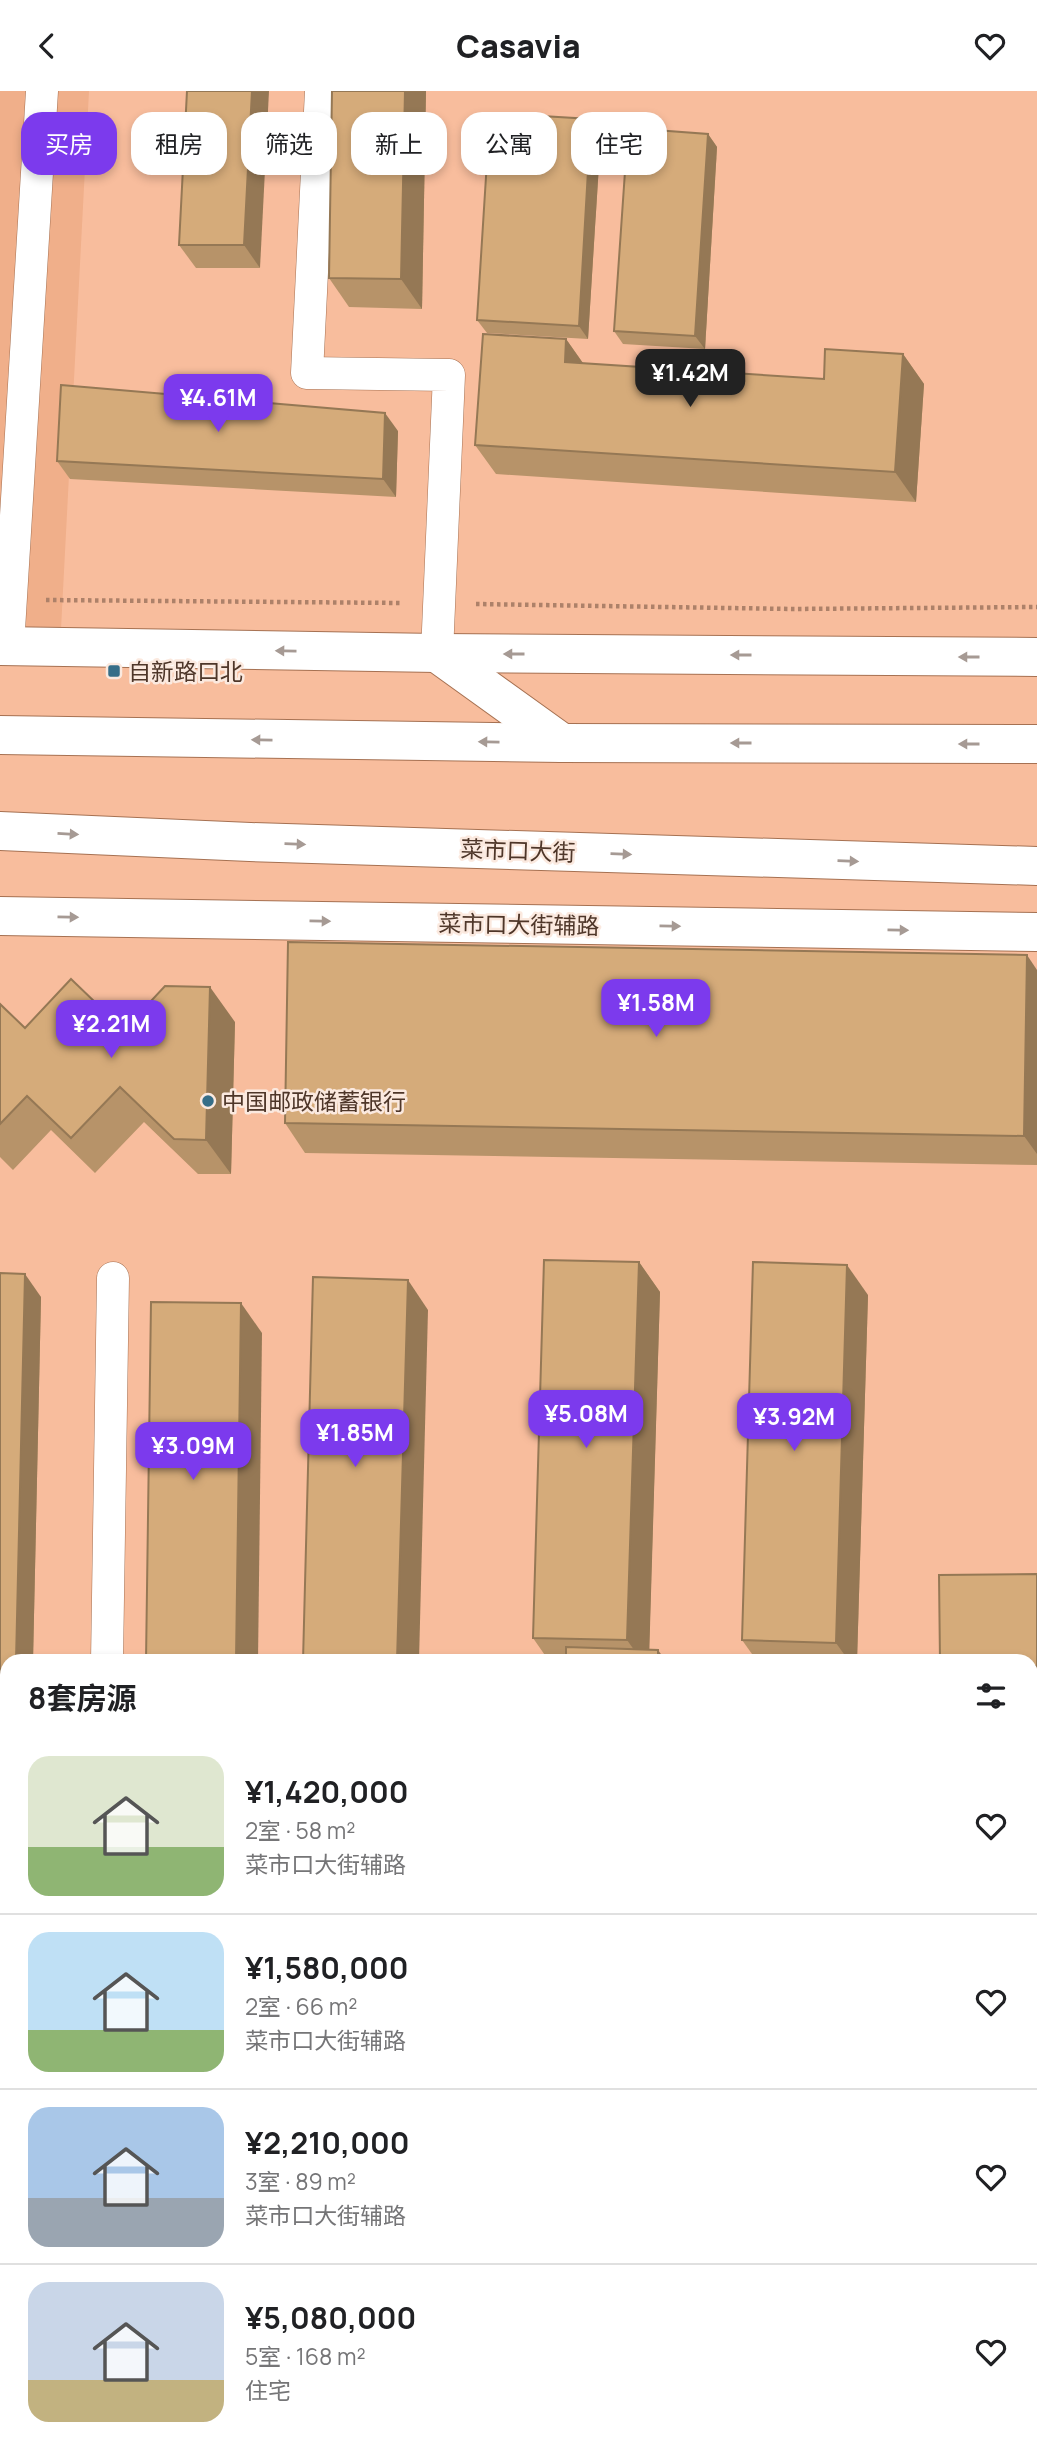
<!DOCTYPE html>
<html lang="zh">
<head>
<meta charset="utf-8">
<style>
	:root { --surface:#fff; --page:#f6f6f6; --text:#202124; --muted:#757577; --line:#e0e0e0; --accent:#7c3aed }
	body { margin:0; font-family:Manrope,"Noto Sans SC",sans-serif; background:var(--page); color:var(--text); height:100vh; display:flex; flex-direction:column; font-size:26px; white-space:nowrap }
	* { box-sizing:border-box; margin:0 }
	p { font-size:23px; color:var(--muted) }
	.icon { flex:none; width:38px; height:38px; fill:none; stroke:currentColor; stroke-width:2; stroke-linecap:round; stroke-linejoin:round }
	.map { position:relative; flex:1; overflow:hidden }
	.side { position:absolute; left:0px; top:1563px; width:1038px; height:800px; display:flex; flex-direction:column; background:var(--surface); border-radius:21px 21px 0 0; box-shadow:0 4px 10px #0003 }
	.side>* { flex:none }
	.guide { position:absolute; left:21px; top:21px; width:996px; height:63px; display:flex; gap:14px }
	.price { position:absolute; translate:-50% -60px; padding:0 16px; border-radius:14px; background:var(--accent); color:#fff; font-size:23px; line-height:46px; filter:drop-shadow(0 2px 4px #0008) }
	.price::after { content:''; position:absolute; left:50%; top:42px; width:21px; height:16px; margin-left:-10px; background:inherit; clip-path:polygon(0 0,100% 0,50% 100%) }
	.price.active { background:#222; color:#fff }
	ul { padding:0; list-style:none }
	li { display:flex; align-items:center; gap:21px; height:175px; padding:0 28px }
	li+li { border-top:2px solid var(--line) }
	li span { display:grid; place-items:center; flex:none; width:196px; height:140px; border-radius:21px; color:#555 }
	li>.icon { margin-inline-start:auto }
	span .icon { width:84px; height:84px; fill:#fffc; stroke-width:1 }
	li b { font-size:30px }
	h2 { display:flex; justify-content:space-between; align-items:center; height:84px; padding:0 28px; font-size:30px }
	.pill { padding:0 24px; border-radius:21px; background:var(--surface); box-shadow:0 4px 10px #0003; font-size:24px; line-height:63px }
	.pill.active { background:var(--accent); color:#fff }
	header { display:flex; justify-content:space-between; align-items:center; height:91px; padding:0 28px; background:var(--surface); font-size:32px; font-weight:800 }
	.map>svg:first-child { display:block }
	.built { fill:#f0af8a }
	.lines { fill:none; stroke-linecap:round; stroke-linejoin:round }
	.street-casing { stroke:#a67152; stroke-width:33 }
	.secondary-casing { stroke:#a67152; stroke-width:40 }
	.primary-casing { stroke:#a67152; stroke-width:40 }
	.path { stroke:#ad8169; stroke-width:4.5; stroke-dasharray:3.5 3.5; stroke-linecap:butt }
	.street { stroke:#fff; stroke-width:32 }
	.secondary { stroke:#fff; stroke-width:38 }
	.primary { stroke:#fff; stroke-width:38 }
	.wall { fill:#b79369 }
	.shaded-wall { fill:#957855 }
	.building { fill:#d5ab7a; stroke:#957855; stroke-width:2 }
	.oneway { fill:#a69a94 }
	.poi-dot { fill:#366e88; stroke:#fbe9df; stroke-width:2.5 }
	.labels { text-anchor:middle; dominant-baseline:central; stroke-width:5; stroke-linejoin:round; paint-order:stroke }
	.poi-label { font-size:23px; fill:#4e3629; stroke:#fbe9df; text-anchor:start }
	.street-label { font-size:23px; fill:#4e3629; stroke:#fbe9df }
</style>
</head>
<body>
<header><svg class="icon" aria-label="back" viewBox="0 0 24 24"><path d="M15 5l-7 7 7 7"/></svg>Casavia<svg class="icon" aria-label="heart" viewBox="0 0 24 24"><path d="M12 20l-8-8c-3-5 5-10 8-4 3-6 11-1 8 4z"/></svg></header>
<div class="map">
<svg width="1037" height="2361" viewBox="0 0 1037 2361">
	<rect width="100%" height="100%" fill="#f8bd9d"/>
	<polygon class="built" points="0,0 89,0 61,538 0,536"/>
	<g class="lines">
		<defs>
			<g id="street">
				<polyline points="321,0 307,282 449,284 437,562"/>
				<polyline points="8,555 42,0"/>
				<polyline points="107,1570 113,1187"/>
				<polyline points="0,1740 7,1740"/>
				<polyline points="0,1843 7,1843"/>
				<polyline points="1031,2083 1037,2083"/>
				<polyline points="0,2321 7,2321"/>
				<polyline points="271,2361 271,2356"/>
			</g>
			<g id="secondary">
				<polyline points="0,555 437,562 1037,566"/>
				<polyline points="0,825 1037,841"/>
			</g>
			<g id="primary">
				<polyline points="437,562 562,652"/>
				<polyline points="0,644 562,652 1037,653"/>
				<polyline points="0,740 250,751 1037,775"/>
			</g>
		</defs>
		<use href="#street" class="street-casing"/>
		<use href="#secondary" class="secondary-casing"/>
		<use href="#primary" class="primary-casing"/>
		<g class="path">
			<polyline points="46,509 401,512"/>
			<polyline points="476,513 792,518 1037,516"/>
		</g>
		<use href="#street" class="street"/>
		<use href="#secondary" class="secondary"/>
		<use href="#primary" class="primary"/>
	</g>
	<g class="wall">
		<polygon points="187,0 260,177 196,177 179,154"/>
		<polygon points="332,0 426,0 422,218 349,216 329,187"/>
		<polygon points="591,28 601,41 588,248 487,242 477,229"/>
		<polygon points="708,43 717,56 705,258 623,253 614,240"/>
		<polygon points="566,248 583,272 824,288 903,263 924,293 916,411 496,383 475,354"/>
		<polygon points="398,340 396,406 70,388 57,370"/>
		<polygon points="1037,879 1037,1074 305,1062 285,1032"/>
		<polygon points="0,913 25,937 124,939 235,931 231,1083 198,1083 144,1031 95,1082 51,1039 13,1079 0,1066"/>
		<polygon points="639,1171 660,1201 649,1559 666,1570 549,1570 533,1547"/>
		<polygon points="0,1182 41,1206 33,1570 7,1570 7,1713 0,1713"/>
		<polygon points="868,1204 857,1570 757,1570 742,1549"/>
		<polygon points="1037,1483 1037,1598 1031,1598 1031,1570"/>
		<rect x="0" y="1847" width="7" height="440"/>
		<rect x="1031" y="1930" width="6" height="115"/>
	</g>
	<g class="shaded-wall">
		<polygon points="252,0 269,0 260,177 244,154"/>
		<polygon points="405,0 426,0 422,218 401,188"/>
		<polygon points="591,28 601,41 588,248 579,235"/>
		<polygon points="708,43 717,56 705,258 695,245"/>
		<polygon points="566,248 587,278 565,271"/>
		<polygon points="903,263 924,293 916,411 895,381"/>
		<polygon points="385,322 398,340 396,406 383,388"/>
		<polygon points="1027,864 1037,879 1037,1063 1024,1045"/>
		<polygon points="210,896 235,931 231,1083 206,1049"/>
		<polygon points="639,1171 660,1201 649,1570 642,1570 627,1549"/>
		<polygon points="847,1174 868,1204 857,1570 849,1570 836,1552"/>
		<polygon points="25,1183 41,1206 33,1570 16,1570"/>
		<polygon points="408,1189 428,1219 419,1570 397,1570"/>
		<polygon points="241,1212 262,1242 258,1570 236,1570"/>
		<polygon points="658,1559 666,1570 658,1570"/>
		<polygon points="221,2356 229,2356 233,2361 221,2361"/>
		<polygon points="610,2356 622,2356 626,2361 610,2361"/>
		<polygon points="967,2356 972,2356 976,2361 968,2361"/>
	</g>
	<g class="building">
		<polygon points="187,0 252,0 244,154 179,154"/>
		<polygon points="332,0 405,0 401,188 329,187"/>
		<polygon points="490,22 591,28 579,235 477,229"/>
		<polygon points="628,37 708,43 695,245 614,240"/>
		<polygon points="483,243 566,248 565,271 824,288 825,258 903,263 895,381 475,354"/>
		<polygon points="61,294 385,322 383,388 57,370"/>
		<polygon points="288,851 1027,864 1024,1045 285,1032"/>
		<polygon points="71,888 124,939 165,895 210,896 206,1049 174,1048 120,996 71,1047 27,1005 0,1033 0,913 25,937"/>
		<polygon points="544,1169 639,1171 627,1549 533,1547"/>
		<polygon points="753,1171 847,1174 836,1552 742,1549"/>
		<polygon points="0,1182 25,1183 16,1570 7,1570 7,1690 0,1690"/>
		<polygon points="313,1186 408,1189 397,1570 303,1570"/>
		<polygon points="151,1211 241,1212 236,1570 146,1570"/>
		<polygon points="1037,1483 1037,1575 1031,1575 1031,1570 940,1570 939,1484"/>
		<polygon points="566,1556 658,1559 658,1570 566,1570"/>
		<rect x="0" y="1847" width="7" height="417"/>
		<rect x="1031" y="1930" width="6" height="92"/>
		<polygon points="1035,2088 1037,2088 1037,2124"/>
		<polygon points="17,2356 221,2356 221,2361 16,2361"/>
		<rect x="277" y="2356" width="333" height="5"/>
		<polygon points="747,2356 967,2356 968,2361 635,2361 635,2359"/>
	</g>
	<defs><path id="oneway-solid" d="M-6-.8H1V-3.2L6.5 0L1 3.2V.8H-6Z" transform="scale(1.75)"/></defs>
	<g class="oneway">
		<use href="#oneway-solid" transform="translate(286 560) rotate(-179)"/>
		<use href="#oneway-solid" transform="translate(514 563) rotate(-180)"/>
		<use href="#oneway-solid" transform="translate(741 564) rotate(-180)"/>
		<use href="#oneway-solid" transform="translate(969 566) rotate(-180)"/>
		<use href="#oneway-solid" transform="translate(262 649) rotate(-179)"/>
		<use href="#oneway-solid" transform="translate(489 651) rotate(-179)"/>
		<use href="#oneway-solid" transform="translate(741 652) rotate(-180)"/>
		<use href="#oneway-solid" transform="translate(969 653) rotate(-180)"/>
		<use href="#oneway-solid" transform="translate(68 743) rotate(3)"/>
		<use href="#oneway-solid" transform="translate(295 753) rotate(2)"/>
		<use href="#oneway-solid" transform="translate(621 763) rotate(2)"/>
		<use href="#oneway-solid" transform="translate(848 770) rotate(2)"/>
		<use href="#oneway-solid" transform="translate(68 826) rotate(1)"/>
		<use href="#oneway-solid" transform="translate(320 830) rotate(1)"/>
		<use href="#oneway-solid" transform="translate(670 835) rotate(1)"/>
		<use href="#oneway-solid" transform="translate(898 839) rotate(1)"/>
	</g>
	<g class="poi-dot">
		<rect x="107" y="573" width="14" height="14" rx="3.5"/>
		<circle cx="208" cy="1010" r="7"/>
	</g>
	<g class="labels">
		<g class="poi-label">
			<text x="128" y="580">自新路口北</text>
			<text x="222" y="1010">中国邮政储蓄银行</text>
		</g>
		<g class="street-label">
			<text transform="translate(518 759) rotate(2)">菜市口大街</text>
			<text transform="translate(519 833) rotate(1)">菜市口大街辅路</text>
		</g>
	</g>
</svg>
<b class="price active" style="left:690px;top:318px">¥1.42M</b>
<b class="price" style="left:218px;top:343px">¥4.61M</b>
<b class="price" style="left:656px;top:948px">¥1.58M</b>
<b class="price" style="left:111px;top:969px">¥2.21M</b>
<b class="price" style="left:586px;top:1359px">¥5.08M</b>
<b class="price" style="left:794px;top:1362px">¥3.92M</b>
<b class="price" style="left:355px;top:1378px">¥1.85M</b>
<b class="price" style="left:193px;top:1391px">¥3.09M</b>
<div class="guide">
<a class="pill active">买房</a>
<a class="pill">租房</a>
<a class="pill">筛选</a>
<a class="pill">新上</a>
<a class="pill">公寓</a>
<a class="pill">住宅</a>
</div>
<section class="side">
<h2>8套房源<svg class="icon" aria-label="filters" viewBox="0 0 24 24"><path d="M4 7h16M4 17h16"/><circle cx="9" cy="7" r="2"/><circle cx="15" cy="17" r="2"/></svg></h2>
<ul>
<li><span style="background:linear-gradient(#dfe7d0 65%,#8fb573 0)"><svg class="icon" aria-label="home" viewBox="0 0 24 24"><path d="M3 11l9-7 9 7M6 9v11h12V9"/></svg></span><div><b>¥1,420,000</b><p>2室 · 58 m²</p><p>菜市口大街辅路</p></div><svg class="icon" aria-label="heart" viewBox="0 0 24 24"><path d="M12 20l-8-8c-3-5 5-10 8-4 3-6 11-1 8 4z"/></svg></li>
<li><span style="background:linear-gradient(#bfe0f5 70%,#8fb573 0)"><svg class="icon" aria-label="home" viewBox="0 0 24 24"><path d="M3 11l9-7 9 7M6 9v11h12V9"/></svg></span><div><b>¥1,580,000</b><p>2室 · 66 m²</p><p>菜市口大街辅路</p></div><svg class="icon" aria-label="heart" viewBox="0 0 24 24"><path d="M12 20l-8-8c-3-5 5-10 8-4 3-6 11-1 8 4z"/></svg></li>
<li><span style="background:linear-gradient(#a9c7e8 65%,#9aa5b1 0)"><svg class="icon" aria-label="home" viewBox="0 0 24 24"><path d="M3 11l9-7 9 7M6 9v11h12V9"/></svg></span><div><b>¥2,210,000</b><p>3室 · 89 m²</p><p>菜市口大街辅路</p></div><svg class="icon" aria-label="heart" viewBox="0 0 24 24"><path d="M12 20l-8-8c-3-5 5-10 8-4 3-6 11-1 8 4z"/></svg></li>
<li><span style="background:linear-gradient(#c9d6e8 70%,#c2b280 0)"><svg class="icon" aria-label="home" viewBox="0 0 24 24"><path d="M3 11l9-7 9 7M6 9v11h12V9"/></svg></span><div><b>¥5,080,000</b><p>5室 · 168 m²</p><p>住宅</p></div><svg class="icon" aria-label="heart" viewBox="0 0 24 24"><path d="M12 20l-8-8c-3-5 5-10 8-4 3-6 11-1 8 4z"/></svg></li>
</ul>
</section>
</div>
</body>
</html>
